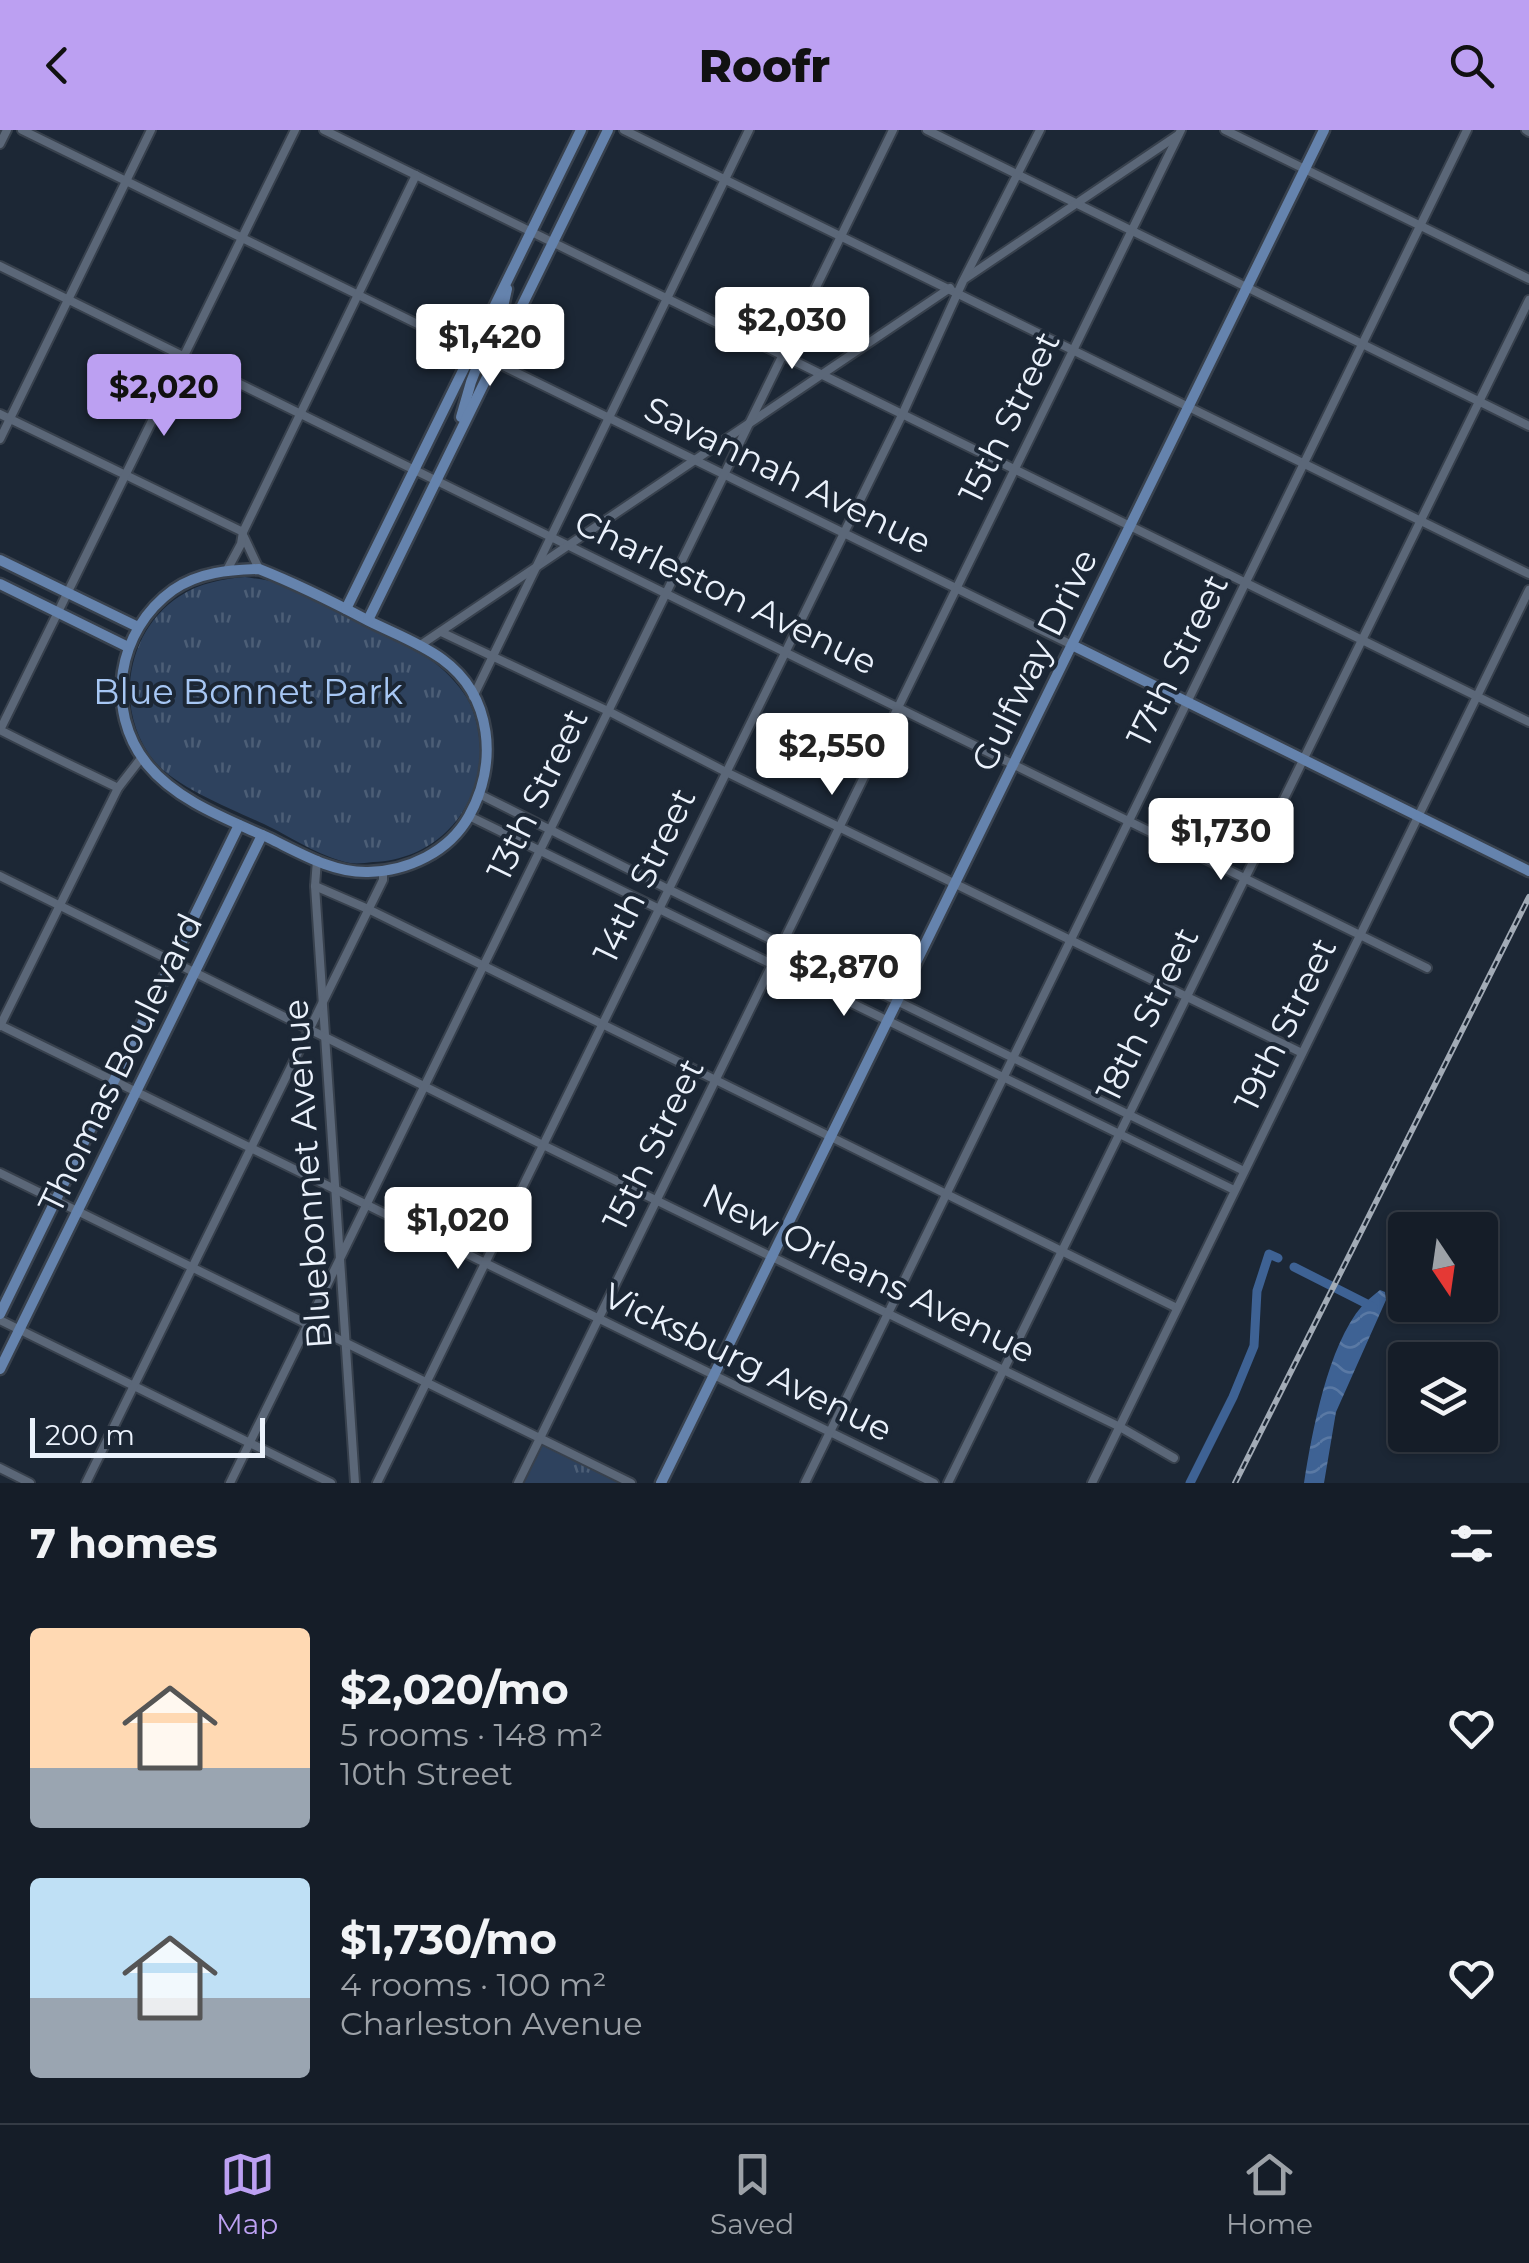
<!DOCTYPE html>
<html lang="en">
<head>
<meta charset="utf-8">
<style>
	:root { --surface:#151d28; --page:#222a34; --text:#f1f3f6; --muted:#9da2a8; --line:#343b45; --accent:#bca0f2 }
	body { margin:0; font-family:Montserrat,sans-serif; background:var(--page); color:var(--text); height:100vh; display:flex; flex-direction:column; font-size:38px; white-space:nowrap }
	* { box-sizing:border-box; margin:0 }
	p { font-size:32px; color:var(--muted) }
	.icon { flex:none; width:55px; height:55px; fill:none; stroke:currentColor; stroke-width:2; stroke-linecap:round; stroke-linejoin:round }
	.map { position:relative; height:1353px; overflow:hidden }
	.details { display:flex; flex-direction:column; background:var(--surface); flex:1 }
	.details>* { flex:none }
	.needle { width:65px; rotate:167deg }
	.tools { position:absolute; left:1388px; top:1082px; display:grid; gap:20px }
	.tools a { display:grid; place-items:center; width:110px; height:110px; border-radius:10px; background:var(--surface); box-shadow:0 2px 8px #0004,0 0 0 2px var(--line); font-size:50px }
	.scale { position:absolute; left:30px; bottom:25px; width:235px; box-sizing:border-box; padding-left:10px; border:5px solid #ebf2fc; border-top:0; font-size:28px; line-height:35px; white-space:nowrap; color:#ebf2fc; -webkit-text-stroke:8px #1c2735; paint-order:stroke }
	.price { position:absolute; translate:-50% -85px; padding:0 22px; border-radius:10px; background:#fff; color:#222; font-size:32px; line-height:65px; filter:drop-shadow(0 2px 5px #0008) }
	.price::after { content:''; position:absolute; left:50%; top:60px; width:30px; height:22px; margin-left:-15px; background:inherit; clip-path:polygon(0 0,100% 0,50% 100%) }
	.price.on { background:var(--accent); color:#111 }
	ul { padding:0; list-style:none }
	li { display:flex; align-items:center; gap:30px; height:250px; padding:0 30px }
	li span { display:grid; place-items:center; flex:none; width:280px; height:200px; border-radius:10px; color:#555 }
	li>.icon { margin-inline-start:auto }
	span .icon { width:120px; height:120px; fill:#fffc; stroke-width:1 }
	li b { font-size:42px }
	h2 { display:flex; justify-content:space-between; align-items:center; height:120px; padding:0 30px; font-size:42px }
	header { display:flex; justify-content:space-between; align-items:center; height:130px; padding:0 30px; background:var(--accent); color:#111; font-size:45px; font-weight:800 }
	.tabs { display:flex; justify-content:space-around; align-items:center; height:140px; border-top:2px solid var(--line); background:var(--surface); font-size:28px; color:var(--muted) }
	.tabs a { display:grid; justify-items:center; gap:5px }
	.tabs .on { color:var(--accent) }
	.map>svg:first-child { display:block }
	.park { fill:url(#park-tufts) }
	.water { fill:url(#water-waves) }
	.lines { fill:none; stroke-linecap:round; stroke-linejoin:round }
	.canal { stroke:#3e6294; stroke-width:9 }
	.minor-casing { stroke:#38414d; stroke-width:12 }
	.major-casing { stroke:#38414d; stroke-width:15 }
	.minor { stroke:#5b6778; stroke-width:8 }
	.major { stroke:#6583ad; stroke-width:10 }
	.rail-casing { stroke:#a2abb6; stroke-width:6 }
	.rail { stroke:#1c2735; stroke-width:2.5; stroke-dasharray:8; stroke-linecap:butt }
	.labels { text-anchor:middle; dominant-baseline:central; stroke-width:8; stroke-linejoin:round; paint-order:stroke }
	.street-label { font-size:35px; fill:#ebf2fc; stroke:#1c2735 }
	.park-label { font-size:35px; fill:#a7c7f4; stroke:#1c2735 }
</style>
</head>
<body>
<header><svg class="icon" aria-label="back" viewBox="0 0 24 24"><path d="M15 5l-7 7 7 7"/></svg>Roofr<svg class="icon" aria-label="search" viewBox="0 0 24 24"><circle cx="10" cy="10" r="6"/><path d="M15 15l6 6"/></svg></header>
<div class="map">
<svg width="1529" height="1353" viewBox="0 0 1529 1353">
	<defs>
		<pattern id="park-tufts" width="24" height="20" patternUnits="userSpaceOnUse" patternTransform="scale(2.5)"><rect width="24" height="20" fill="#2e425e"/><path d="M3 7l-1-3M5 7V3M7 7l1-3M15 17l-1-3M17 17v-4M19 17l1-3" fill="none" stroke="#4c5e76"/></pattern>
		<pattern id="water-waves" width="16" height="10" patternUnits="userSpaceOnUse" patternTransform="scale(2.5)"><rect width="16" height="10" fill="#3e6294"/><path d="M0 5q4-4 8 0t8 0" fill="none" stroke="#5a79a4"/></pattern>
	</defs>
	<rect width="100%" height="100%" fill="#1c2735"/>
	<g class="park">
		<path d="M245 447C257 449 270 450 282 454 303 460 324 475 343 485 372 499 405 512 431 530 445 540 458 554 467 568 476 584 479 601 480 619 481 681 435 730 373 732 365 733 357 734 350 733 324 728 297 711 274 699 240 682 179 660 155 632 113 582 125 501 180 466 200 453 222 449 245 447Z"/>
		<polygon points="545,1314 624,1353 523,1353 541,1317"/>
	</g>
	<path class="water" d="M1380 1160 1385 1162 1386 1170 1336 1282 1324 1353H1304C1312 1302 1328 1215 1362 1176 1367 1170 1374 1165 1380 1160Z"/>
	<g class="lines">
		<g class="canal">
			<polyline points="1294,1137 1373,1177"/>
			<polyline points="1190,1353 1233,1267 1254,1216 1257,1161 1269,1124 1278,1128"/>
		</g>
		<defs>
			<g id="minor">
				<polyline points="22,0 1072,515"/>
				<polyline points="324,0 1529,592"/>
				<polyline points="624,0 1529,444"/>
				<polyline points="927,0 1529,296"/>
				<polyline points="1225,0 1529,149"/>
				<polyline points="1526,0 1529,2"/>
				<polyline points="0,14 7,0"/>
				<polyline points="0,136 1427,838"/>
				<polyline points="966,148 1178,5"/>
				<polyline points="0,284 243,402"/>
				<polyline points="0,309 151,0"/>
				<polyline points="244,407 259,439"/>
				<polyline points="227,440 241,414 243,402 416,45"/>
				<polyline points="441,502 608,581 726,642 1302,923"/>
				<polyline points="419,516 950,158"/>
				<polyline points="473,567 749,0"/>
				<path d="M118 658C79 639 39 620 0 600L295 0"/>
				<polyline points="479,664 668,759 1244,1041"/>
				<polyline points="469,686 1234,1060"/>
				<polyline points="317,730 315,756 355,1353"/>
				<polyline points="0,746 543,1015 1120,1297 1174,1328"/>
				<polyline points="315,756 368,779 661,923 1177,1178"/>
				<polyline points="0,895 934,1353"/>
				<polyline points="0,896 118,658 142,627"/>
				<polyline points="0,1043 631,1353"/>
				<polyline points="0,1190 331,1353"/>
				<polyline points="0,1338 30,1353"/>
				<polyline points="86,1353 383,750 383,740"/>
				<polyline points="230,1353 893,0"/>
				<polyline points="377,1353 902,285 963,151 1040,0"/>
				<polyline points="518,1353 1181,0"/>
				<polyline points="805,1353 1467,0"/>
				<polyline points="948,1353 1529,170"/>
				<polyline points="1092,1353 1529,460"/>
			</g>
			<g id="major">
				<polyline points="494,232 491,220 497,204 507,159"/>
				<polyline points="461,287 471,252 478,234 473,221"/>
				<polyline points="0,430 138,497"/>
				<path d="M259 439C297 454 333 472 369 491 393 503 420 513 442 529 493 566 498 634 469 686 449 722 408 741 368 742 333 743 300 723 269 708 227 689 177 671 147 634 104 580 117 500 173 460 199 442 229 440 259 439Z"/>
				<polyline points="0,454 128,517"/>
				<polyline points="346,479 581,0"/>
				<polyline points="368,490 608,0"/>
				<polyline points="1072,515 1529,741"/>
				<polyline points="0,1184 239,695"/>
				<polyline points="0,1239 262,705"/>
				<polyline points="661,1353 1324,0"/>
			</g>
		</defs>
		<use href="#minor" class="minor-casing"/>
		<use href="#major" class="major-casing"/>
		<use href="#minor" class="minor"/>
		<use href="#major" class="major"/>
		<defs>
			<polyline id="rail" points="1235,1353 1529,767"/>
		</defs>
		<use href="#rail" class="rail-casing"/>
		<use href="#rail" class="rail"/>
	</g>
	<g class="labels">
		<g class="street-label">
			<text transform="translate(1009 287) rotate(-64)">15th Street</text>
			<text transform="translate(788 345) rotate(26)">Savannah Avenue</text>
			<text transform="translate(726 462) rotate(26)">Charleston Avenue</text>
			<text transform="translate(1034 530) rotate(-64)">Gulfway Drive</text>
			<text transform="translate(1177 530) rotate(-64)">17th Street</text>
			<text transform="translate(537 664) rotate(-64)">13th Street</text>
			<text transform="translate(644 745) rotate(-64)">14th Street</text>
			<text transform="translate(1147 884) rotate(-64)">18th Street</text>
			<text transform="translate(1285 894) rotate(-64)">19th Street</text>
			<text transform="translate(120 933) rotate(-64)">Thomas Boulevard</text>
			<text transform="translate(653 1014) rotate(-64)">15th Street</text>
			<text transform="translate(307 1044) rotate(-94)">Bluebonnet Avenue</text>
			<text transform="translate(869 1143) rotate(26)">New Orleans Avenue</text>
			<text transform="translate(748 1232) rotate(26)">Vicksburg Avenue</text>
		</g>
		<g class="park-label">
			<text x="248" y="561">Blue Bonnet Park</text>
		</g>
	</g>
</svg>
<div class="tools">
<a><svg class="needle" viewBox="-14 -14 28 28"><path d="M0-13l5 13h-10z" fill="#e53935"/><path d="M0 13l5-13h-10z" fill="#9da2a8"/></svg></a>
<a><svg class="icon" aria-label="layers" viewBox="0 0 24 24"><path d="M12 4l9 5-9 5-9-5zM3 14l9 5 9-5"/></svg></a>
</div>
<div class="scale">200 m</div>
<b class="price" style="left:792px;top:242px">$2,030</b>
<b class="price" style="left:490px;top:259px">$1,420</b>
<b class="price on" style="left:164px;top:309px">$2,020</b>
<b class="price" style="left:832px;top:668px">$2,550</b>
<b class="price" style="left:1221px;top:753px">$1,730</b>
<b class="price" style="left:844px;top:889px">$2,870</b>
<b class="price" style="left:458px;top:1142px">$1,020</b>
</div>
<section class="details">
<h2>7 homes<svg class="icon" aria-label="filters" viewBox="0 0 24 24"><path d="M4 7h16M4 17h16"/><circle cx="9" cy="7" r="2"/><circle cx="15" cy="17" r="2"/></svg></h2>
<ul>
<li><span style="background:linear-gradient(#ffd9b3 70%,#9aa5b1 0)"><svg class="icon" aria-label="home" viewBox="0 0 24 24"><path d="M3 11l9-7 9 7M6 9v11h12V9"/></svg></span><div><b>$2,020/mo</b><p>5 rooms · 148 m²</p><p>10th Street</p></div><svg class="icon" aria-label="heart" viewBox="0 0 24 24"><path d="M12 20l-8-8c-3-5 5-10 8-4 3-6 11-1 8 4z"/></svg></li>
<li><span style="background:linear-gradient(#bfe0f5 60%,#9aa5b1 0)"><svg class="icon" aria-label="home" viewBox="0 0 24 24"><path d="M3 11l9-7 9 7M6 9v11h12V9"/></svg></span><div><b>$1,730/mo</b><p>4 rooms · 100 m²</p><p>Charleston Avenue</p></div><svg class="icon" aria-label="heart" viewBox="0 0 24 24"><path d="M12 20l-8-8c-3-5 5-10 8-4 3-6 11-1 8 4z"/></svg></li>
</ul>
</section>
<nav class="tabs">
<a class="on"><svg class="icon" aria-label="map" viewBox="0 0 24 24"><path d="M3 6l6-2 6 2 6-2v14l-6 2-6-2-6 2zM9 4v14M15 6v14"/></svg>Map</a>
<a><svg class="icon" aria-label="saved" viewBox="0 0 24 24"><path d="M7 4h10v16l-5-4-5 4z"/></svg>Saved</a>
<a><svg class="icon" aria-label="home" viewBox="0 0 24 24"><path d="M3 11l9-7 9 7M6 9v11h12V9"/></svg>Home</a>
</nav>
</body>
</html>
